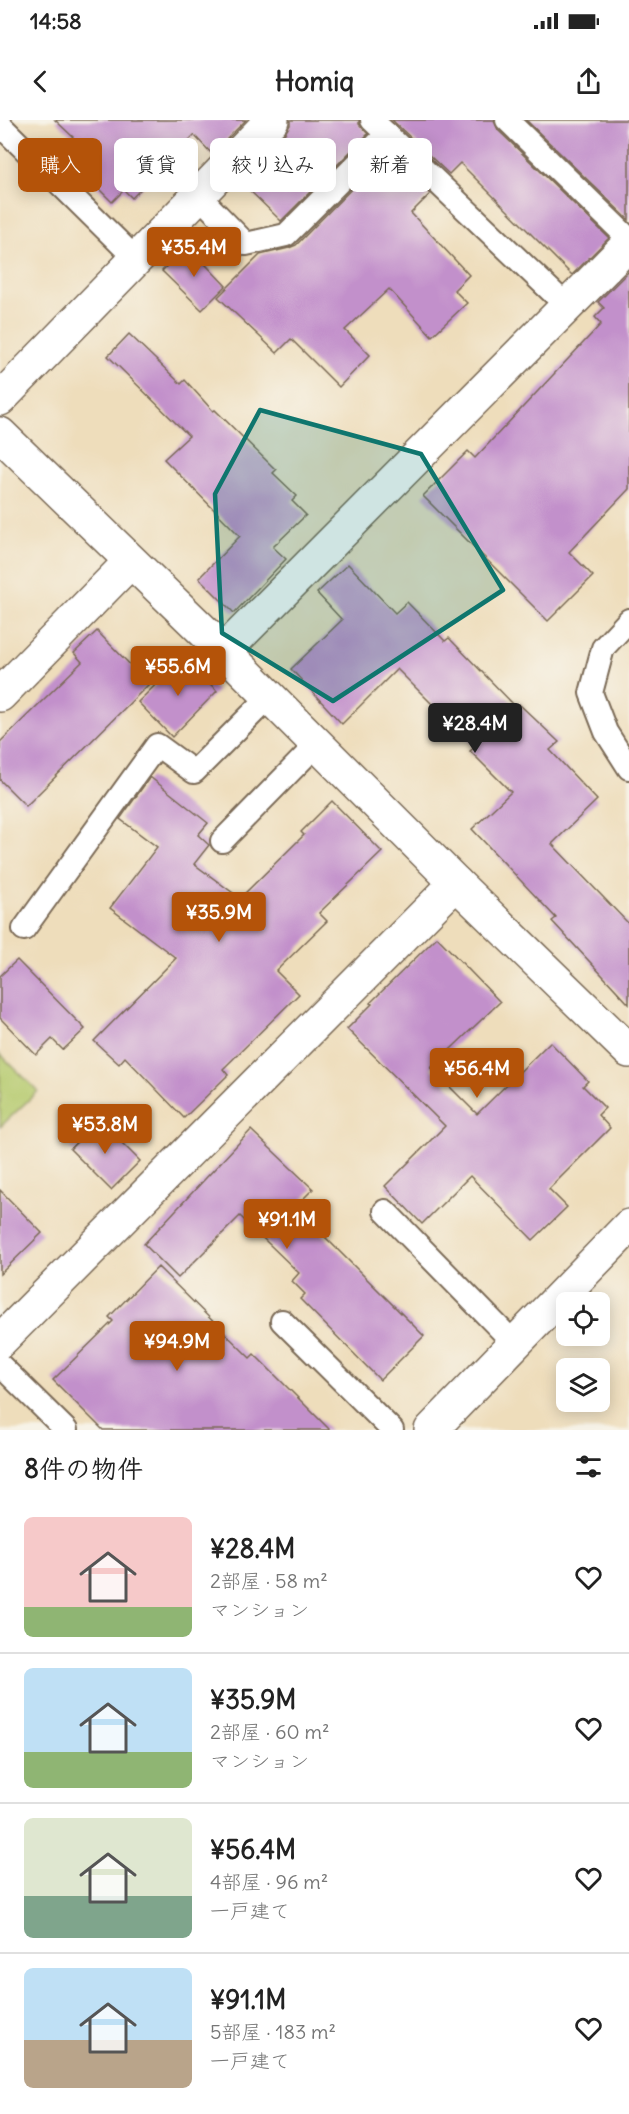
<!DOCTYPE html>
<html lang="ja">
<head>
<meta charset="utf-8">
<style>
	:root { --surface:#fff; --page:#f2f2f2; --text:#222; --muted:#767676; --line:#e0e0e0; --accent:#b45309 }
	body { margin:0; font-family:Delius,"Klee One",sans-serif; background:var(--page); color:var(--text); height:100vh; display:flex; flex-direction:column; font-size:22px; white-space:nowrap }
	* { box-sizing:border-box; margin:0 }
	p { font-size:20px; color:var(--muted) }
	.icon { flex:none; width:33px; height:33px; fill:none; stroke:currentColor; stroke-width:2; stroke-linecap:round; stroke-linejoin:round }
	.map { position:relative; height:1310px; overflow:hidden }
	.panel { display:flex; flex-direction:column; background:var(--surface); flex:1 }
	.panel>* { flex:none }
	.top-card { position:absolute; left:18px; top:18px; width:594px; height:54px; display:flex; gap:12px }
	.fabs { position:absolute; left:556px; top:1172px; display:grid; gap:12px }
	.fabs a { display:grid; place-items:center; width:54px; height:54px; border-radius:9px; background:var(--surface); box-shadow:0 3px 15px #0003; font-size:30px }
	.price { position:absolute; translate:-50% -51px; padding:0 14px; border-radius:6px; background:var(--accent); color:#fff; font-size:20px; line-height:39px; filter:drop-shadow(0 2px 3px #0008) }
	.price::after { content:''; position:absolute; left:50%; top:36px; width:18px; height:14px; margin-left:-9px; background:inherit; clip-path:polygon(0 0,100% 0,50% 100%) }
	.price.active { background:#222; color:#fff }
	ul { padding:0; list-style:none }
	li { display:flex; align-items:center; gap:18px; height:150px; padding:0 24px }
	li+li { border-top:2px solid var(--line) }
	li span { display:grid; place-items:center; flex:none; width:168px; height:120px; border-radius:9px; color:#555 }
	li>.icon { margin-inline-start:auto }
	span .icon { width:72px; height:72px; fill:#fffc; stroke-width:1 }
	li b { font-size:26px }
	h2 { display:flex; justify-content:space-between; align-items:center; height:72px; padding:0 24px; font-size:26px }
	.pill { padding:0 21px; border-radius:9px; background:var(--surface); box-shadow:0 3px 15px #0003; font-size:21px; line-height:54px }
	.pill.active { background:var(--accent); color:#fff }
	.status { display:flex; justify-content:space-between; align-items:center; height:42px; padding:0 30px; background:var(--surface); direction:ltr }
	.status svg { height:16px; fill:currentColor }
	header { display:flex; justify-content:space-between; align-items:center; height:78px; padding:0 24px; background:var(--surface); font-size:27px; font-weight:800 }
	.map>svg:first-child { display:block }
	.green { fill:#b6ca6e; stroke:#787a46; stroke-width:1.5 }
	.building { fill:#c290cb }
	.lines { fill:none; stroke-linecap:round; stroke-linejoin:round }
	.service-casing { stroke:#7a6955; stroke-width:26 }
	.minor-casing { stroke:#7a6955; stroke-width:36 }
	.tertiary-casing { stroke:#7a6955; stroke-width:36 }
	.service { stroke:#fff; stroke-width:22 }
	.minor { stroke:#fff; stroke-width:33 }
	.tertiary { stroke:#fff; stroke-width:33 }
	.marked { fill:#0f766e; fill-opacity:0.2; stroke:#0f766e; stroke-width:4.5; stroke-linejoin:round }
</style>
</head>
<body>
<div class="status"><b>14:58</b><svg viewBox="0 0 49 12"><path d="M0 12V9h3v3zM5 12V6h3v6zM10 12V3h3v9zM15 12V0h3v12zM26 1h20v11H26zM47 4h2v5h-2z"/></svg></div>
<header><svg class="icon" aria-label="back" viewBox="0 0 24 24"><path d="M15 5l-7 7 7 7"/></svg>Homiq<svg class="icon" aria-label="share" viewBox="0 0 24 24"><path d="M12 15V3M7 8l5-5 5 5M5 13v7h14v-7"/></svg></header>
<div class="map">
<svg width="629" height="1310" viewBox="0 0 629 1310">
	<rect width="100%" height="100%" fill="#f7f3e8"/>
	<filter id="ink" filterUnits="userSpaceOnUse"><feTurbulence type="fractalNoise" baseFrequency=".0167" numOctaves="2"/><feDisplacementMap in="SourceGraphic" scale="12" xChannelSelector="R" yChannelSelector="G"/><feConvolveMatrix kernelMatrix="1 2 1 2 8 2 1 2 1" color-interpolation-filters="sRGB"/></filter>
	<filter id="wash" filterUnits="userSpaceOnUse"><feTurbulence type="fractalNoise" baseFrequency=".008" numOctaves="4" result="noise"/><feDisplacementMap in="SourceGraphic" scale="24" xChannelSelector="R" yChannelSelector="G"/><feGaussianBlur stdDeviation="1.35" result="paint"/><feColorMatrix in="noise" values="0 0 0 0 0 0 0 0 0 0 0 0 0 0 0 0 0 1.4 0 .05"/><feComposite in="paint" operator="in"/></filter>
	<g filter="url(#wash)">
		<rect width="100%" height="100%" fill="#edb"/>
		<polygon class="green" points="0,934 38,971 0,1007"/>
		<g id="blocks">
			<g class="building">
				<polygon points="55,0 246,0 212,34 194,15 132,78 124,70 112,82 60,30 73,17"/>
				<polygon points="290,0 359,0 359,4 368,14 281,101 239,60 285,13 290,5"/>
				<polygon points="392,0 494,0 498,10 609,118 572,155 460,43 449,54"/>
				<polygon points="526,0 629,0 629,100"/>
				<polygon points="387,33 430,74 411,93 469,155 454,170 467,183 432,216 389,169 345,210 370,235 339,267 291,219 277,233 218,177 260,135 289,128 296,125"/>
				<polygon points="187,125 226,166 202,190 162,151"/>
				<polygon points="629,151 629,369 569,432 593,456 548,501 423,376 468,331 475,338 601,204 595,197 604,188 598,182"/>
				<polygon points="129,214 181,264 185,260 213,291 215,290 276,350 273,353 297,376 292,381 306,395 273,427 286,439 234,493 199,458 240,416 164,339 189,316 108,236"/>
				<polygon points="348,444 395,493 407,482 445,521 449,518 516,587 519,584 559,622 550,630 597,680 552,724 629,804 629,884 552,801 556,798 472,709 511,672 470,631 475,627 397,549 342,604 291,549 342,500 317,473"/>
				<polygon points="97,511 149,564 26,686 0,660 0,622 82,542 74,533"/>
				<polygon points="184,537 217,571 172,617 138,582"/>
				<polygon points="150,657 208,703 198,715 209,725 194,744 240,778 304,715 301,712 332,681 382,732 319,793 327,801 276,851 299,874 223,949 228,955 184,998 125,937 119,944 94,921 176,838 110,788 157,727 120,699"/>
				<polygon points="437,817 500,882 431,948 477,994 550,922 588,961 583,966 605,988 598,995 610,1008 549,1069 567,1087 533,1120 470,1056 422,1104 385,1066 445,1006 347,909 372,884 370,883"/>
				<polygon points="17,840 85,909 63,930 52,919 36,935 0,898 0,856"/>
				<polygon points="99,1000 140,1041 111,1070 70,1029"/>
				<polygon points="251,1010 313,1069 295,1087 424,1216 380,1260 300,1179 305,1174 292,1161 299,1153 240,1096 178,1158 144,1124"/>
				<polygon points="0,1070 42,1113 0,1154"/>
				<polygon points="158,1147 250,1238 254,1234 330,1310 103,1310 53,1260 113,1201 109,1197"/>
			</g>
		</g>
	</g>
	<g filter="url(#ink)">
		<use href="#blocks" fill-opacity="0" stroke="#7a6955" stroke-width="1.5"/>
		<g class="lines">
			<defs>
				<g id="service">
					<polyline points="372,0 567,186"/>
					<polyline points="507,0 629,119"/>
					<polyline points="0,5 136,139"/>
					<polyline points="199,76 246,124 286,115 387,14"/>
					<polyline points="629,500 603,528 591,573 606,612 629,648"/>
					<polyline points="222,721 317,624"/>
					<polyline points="24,809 157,625 194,652 270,576"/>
					<polyline points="385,1091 515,1224"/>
					<polyline points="282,1201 392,1310"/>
					<polyline points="0,1245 66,1310"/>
				</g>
				<g id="minor">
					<polyline points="0,279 272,0"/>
					<polyline points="0,314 224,531 456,763 629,931"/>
					<polyline points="224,531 629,124"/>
					<polyline points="0,575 130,442"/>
					<polyline points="0,1221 456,763"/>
				</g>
				<polyline id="tertiary" points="431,1310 629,1106"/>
			</defs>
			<use href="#service" class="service-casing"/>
			<use href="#minor" class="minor-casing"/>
			<use href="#tertiary" class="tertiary-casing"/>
			<use href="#service" class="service"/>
			<use href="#minor" class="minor"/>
			<use href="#tertiary" class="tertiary"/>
		</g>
	</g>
	<path class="marked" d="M260 290 421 334 503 470 333 581 222 513 215 374Z"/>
</svg>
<div class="fabs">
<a><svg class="icon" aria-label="locate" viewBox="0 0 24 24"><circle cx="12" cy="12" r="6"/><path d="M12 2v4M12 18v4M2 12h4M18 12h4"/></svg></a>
<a><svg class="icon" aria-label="layers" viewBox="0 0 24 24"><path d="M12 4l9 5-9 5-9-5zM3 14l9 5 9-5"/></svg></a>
</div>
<b class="price" style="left:194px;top:158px">¥35.4M</b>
<b class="price" style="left:178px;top:577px">¥55.6M</b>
<b class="price active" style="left:475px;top:634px">¥28.4M</b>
<b class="price" style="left:219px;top:823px">¥35.9M</b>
<b class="price" style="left:477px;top:979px">¥56.4M</b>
<b class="price" style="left:105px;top:1035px">¥53.8M</b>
<b class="price" style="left:287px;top:1130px">¥91.1M</b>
<b class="price" style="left:177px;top:1252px">¥94.9M</b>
<div class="top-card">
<a class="pill active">購入</a>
<a class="pill">賃貸</a>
<a class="pill">絞り込み</a>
<a class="pill">新着</a>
</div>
</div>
<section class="panel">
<h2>8件の物件<svg class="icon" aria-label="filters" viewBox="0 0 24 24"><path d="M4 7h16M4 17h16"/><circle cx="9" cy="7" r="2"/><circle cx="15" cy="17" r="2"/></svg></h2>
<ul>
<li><span style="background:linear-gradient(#f6c9c9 75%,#8fb573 0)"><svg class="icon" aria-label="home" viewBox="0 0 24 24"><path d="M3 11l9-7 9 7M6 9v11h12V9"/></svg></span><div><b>¥28.4M</b><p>2部屋 · 58 m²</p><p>マンション</p></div><svg class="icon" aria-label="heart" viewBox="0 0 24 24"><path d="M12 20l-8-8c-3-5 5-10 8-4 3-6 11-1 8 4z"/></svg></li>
<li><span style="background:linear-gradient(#bfe0f5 70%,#8fb573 0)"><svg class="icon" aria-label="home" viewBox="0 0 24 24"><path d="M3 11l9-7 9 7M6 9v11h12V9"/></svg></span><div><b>¥35.9M</b><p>2部屋 · 60 m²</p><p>マンション</p></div><svg class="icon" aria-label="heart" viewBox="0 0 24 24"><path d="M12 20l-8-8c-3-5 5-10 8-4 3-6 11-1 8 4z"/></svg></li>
<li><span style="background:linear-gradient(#dfe7d0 65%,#7fa58c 0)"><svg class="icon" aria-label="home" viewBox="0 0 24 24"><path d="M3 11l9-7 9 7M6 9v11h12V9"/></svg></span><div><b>¥56.4M</b><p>4部屋 · 96 m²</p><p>一戸建て</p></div><svg class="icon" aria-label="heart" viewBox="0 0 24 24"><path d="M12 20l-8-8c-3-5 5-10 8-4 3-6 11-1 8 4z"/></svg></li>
<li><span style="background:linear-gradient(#bfe0f5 60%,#b9a48a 0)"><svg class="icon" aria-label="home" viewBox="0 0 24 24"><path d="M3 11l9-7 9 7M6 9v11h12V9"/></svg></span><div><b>¥91.1M</b><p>5部屋 · 183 m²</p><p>一戸建て</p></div><svg class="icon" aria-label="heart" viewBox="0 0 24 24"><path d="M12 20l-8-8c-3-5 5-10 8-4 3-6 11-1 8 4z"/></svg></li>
</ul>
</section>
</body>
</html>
